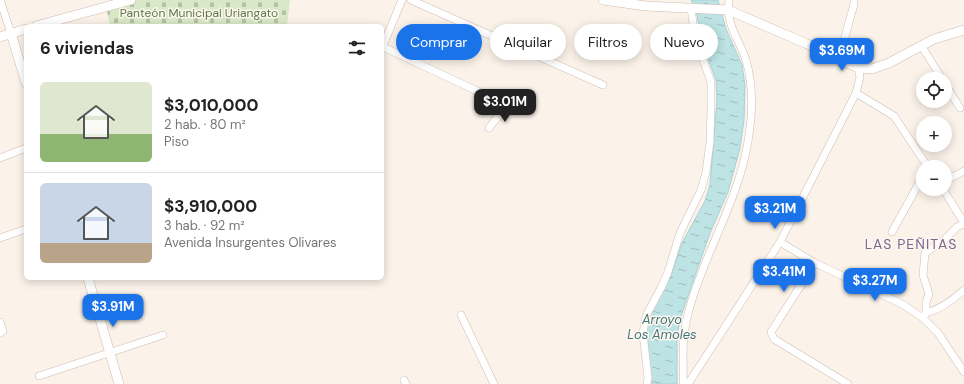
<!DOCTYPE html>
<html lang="es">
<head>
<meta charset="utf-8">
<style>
	:root { --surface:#fff; --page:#f2f2f2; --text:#222; --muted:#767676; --line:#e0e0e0; --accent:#1a73e8 }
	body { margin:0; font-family:"DM Sans",sans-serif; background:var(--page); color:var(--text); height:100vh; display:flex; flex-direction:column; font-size:15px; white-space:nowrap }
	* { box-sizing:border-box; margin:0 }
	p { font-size:13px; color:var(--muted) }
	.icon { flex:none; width:22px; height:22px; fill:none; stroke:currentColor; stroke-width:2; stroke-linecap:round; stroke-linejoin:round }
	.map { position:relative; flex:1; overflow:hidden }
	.side { position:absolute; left:24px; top:24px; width:360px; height:256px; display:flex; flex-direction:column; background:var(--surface); border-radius:6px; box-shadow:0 2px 10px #0003 }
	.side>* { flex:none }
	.top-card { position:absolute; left:396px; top:24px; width:380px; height:36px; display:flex; gap:8px }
	.fabs { position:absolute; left:916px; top:72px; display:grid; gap:8px }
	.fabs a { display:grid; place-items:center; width:36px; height:36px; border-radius:50%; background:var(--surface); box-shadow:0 2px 10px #0003; font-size:20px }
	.price { position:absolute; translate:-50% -34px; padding:0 9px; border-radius:8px; background:var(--accent); color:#fff; font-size:13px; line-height:26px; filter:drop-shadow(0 1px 2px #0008) }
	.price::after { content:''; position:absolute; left:50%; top:24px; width:12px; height:9px; margin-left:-6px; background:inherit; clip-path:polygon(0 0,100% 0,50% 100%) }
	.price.active { background:#222; color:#fff }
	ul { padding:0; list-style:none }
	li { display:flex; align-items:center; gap:12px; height:100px; padding:0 16px }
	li+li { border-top:1px solid var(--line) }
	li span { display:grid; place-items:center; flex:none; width:112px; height:80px; border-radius:6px; color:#555 }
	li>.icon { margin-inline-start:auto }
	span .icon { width:48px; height:48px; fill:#fffc; stroke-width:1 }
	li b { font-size:17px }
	h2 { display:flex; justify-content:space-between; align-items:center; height:48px; padding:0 16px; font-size:17px }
	.tag { padding:0 14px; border-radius:18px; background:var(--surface); box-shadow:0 2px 10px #0003; font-size:14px; line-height:36px }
	.tag.active { background:var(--accent); color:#fff }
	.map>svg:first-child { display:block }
	.cemetery { fill:url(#cemetery-stones) }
	.water { fill:url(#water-ripples); stroke:#a5d3d5 }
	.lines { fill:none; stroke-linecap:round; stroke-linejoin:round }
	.minor-casing { stroke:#cfbcb2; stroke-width:8 }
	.tertiary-casing { stroke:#cfbcb2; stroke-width:10 }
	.minor { stroke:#fff; stroke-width:7 }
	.tertiary { stroke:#fff; stroke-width:9 }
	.labels { text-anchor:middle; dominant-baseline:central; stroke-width:3; stroke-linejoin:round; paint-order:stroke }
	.park-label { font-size:12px; fill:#5b7946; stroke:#fef7f0 }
	.water-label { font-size:13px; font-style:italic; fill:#427678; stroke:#fef7f0 }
	.quarter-label { font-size:14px; letter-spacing:1px; fill:#7e6690; stroke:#fef7f0 }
</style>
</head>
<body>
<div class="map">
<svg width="964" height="384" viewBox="0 0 964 384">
	<defs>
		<pattern id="cemetery-stones" width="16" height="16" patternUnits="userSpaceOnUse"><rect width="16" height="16" fill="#d9e9c8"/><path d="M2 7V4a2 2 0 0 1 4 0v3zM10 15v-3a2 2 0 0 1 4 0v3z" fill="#b5c0a5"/></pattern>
		<pattern id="water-ripples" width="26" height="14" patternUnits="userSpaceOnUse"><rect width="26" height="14" fill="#bee3e4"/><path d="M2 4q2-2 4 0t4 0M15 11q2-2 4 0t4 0" fill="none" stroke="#9fbbbb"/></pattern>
	</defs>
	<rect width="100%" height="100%" fill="#fbf2e9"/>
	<polygon class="cemetery" points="135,0 290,0 287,26 110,26 107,11 135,3"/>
	<polygon class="water" points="691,0 718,0 726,29 742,65 745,85 744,120 740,148 728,192 710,233 681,316 677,336 677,384 650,384 645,342 647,323 657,299 671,275 682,243 705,201 710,185 717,100 716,80 703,45 696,10"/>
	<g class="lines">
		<defs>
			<g id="minor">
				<polyline points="0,0 11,33"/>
				<polyline points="411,0 603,85"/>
				<polyline points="921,45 942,79"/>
				<polyline points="383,47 507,105 489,128"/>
				<polyline points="382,48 402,0"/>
				<polyline points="839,59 854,4 854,0"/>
				<polyline points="945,84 960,108"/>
				<polyline points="856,93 894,116 928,167"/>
				<polyline points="0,158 26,148"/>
				<polyline points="945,181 964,171"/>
				<polyline points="943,189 964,223"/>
				<polyline points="892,232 923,176"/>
				<polyline points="0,238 26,229"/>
				<polyline points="780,242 815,263 902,304 923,318 938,333 964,372"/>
				<polyline points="815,263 771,332 774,339 848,384"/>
				<path d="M926 313C941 309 953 300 964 290"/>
				<polyline points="461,315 494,384"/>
				<polyline points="923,318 926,313 926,302 929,294 923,275 925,253 943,241 957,227 964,224"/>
				<polyline points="0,322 3,331 0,333"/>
				<polyline points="39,376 163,335"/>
				<polyline points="404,380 406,384"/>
				<polyline points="647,384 648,377 643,334 645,320 647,314 662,286 668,272 680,233 701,190 706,172 710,142 711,109 711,82 695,38 691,8"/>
				<path d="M683 384C684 368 682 351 684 336 685 325 688 313 691 303 708 246 741 195 749 135 753 110 753 85 746 60 738 37 726 26 729 0"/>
				<polyline points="688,384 780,242 856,93 860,77 858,68"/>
			</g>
			<g id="tertiary">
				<polyline points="603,0 646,6 728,10 805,43 858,68 872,69 889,63 934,39 964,30"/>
				<polyline points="36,26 131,0"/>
				<polyline points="11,33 26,83"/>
				<polyline points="0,37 26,29"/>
				<polyline points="88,278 119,384"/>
			</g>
		</defs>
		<use href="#minor" class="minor-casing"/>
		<use href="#tertiary" class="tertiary-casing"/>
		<use href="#minor" class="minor"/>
		<use href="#tertiary" class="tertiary"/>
	</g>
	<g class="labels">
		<g class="park-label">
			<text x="199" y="13">Panteón Municipal Uriangato</text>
		</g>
		<g class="water-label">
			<text x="662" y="319">Arroyo<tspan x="662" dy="15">Los Amoles</tspan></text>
		</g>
		<g class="quarter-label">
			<text x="911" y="244">LAS PEÑITAS</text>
		</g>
	</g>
</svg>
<div class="fabs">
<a><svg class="icon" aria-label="locate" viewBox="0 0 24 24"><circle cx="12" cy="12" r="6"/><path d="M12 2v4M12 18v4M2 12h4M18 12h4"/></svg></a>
<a>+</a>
<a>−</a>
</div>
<b class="price" style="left:842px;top:72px">$3.69M</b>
<b class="price active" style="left:505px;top:123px">$3.01M</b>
<b class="price" style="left:775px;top:230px">$3.21M</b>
<b class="price" style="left:784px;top:293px">$3.41M</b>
<b class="price" style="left:875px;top:302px">$3.27M</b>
<b class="price" style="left:113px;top:328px">$3.91M</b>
<div class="top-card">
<a class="tag active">Comprar</a>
<a class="tag">Alquilar</a>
<a class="tag">Filtros</a>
<a class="tag">Nuevo</a>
</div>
<section class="side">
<h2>6 viviendas<svg class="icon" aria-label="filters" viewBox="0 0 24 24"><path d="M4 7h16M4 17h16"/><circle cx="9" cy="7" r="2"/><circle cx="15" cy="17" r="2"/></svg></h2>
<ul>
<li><span style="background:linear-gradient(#dfe7d0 65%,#8fb573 0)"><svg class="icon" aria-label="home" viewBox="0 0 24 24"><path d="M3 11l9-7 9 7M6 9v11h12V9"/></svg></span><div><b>$3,010,000</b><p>2 hab. · 80 m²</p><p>Piso</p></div></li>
<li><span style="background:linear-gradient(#c9d6e8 75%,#b9a48a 0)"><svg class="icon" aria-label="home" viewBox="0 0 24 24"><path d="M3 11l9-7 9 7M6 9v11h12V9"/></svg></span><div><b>$3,910,000</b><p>3 hab. · 92 m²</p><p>Avenida Insurgentes Olivares</p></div></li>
</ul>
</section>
</div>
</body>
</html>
